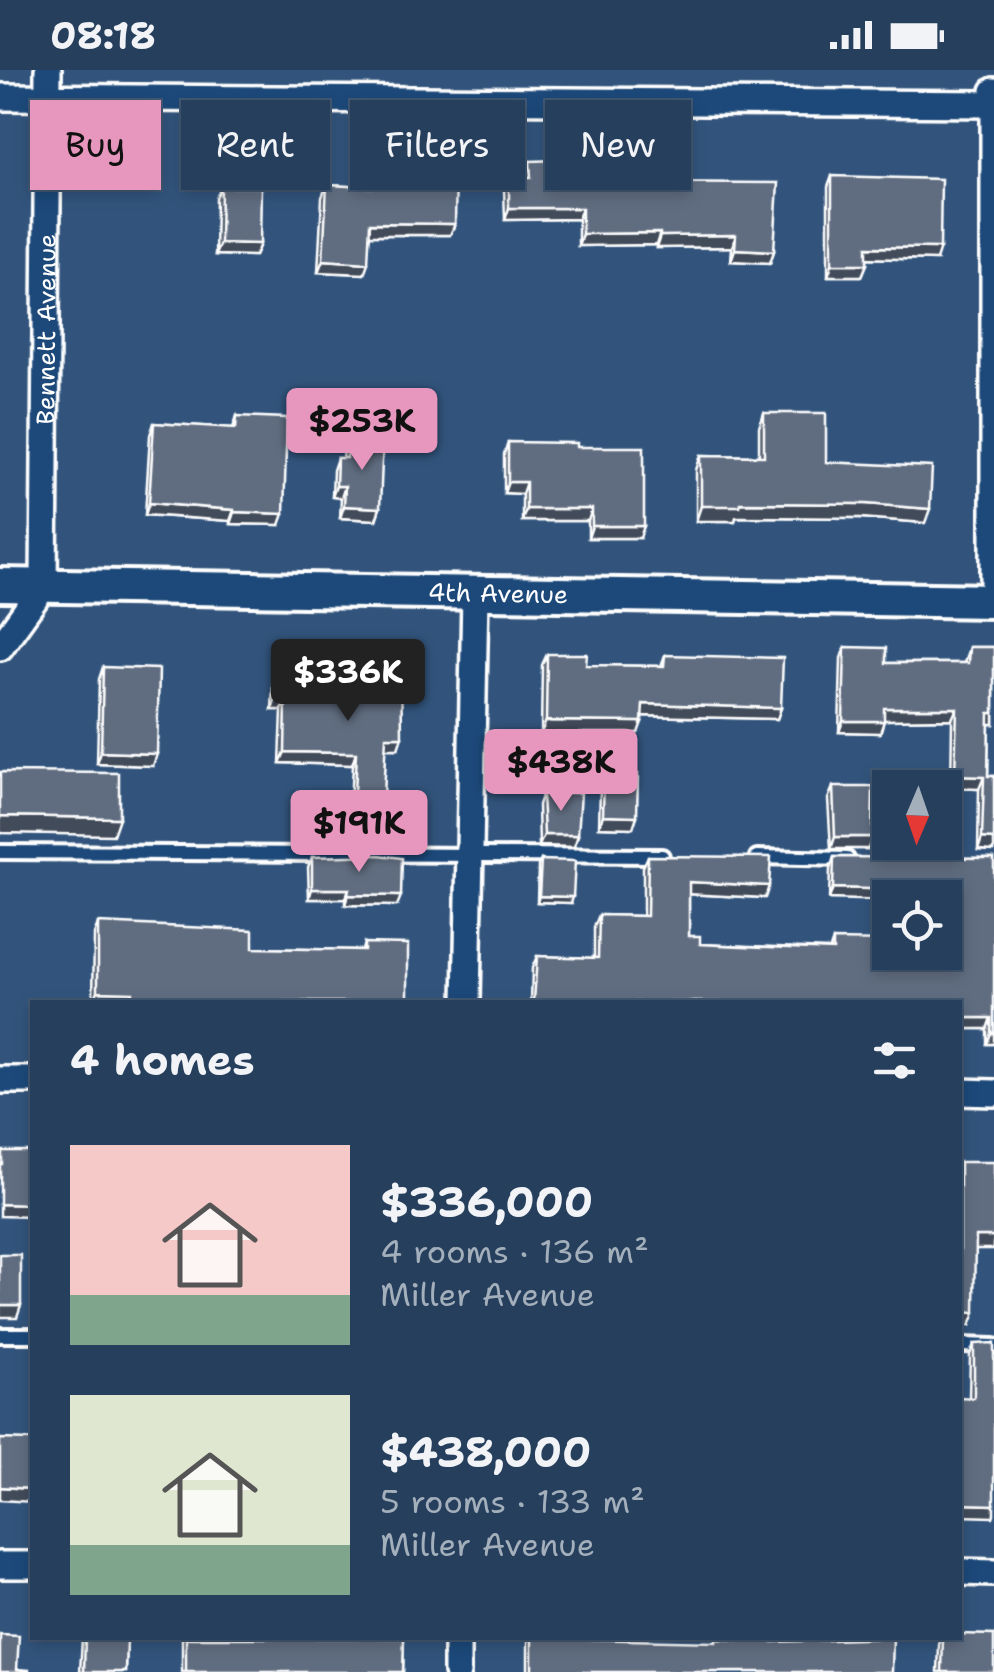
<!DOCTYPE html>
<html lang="en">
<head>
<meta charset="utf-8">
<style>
	:root { --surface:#263f5d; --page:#324a66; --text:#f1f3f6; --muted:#a4afbc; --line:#425872; --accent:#e797bd }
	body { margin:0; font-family:"Shantell Sans",sans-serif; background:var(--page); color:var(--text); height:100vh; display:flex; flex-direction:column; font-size:38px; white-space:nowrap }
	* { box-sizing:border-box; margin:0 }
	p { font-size:32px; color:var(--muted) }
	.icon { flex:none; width:55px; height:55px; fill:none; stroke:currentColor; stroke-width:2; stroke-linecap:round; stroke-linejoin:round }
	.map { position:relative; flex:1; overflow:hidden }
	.panel { position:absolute; left:30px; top:930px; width:932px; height:640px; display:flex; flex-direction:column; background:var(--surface); border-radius:0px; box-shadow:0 5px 15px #0003,0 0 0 2px var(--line) }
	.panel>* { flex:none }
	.guide { position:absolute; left:30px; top:30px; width:935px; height:90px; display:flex; gap:20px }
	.needle { width:65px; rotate:182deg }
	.buttons { position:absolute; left:872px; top:700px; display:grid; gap:20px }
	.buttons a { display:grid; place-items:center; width:90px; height:90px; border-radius:0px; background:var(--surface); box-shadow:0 5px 15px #0003,0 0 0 2px var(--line); font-size:50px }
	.price { position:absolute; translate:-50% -85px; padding:0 22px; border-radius:10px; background:var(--accent); color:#111; font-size:32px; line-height:65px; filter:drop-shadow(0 2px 5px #0008) }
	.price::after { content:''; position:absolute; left:50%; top:60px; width:30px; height:22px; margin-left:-15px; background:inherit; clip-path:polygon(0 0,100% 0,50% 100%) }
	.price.selected { background:#222; color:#fff }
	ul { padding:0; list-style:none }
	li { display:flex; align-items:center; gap:30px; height:250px; padding:0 40px }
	li span { display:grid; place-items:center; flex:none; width:280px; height:200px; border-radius:0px; color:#555 }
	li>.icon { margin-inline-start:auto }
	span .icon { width:120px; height:120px; fill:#fffc; stroke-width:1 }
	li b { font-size:42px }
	h2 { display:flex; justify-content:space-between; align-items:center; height:120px; padding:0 40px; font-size:42px }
	.chip { padding:0 35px; border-radius:0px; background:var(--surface); box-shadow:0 5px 15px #0003,0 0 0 2px var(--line); font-size:35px; line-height:90px }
	.chip.selected { background:var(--accent); color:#111 }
	.status { display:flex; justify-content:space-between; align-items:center; height:70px; padding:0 50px; background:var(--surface); direction:ltr }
	.status svg { height:28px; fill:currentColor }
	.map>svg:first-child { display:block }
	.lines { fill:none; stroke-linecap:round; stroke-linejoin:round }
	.service-casing { stroke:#fff; stroke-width:20 }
	.minor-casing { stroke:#fff; stroke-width:32 }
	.tertiary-casing { stroke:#fff; stroke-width:40 }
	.service { stroke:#1f4a7a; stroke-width:12 }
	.minor { stroke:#1f4a7a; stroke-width:25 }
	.tertiary { stroke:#1f4a7a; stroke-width:32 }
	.wall { fill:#535e6e; stroke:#fff; stroke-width:2.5 }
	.shaded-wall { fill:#434c5a; stroke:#fff; stroke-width:2.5 }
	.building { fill:#606d80; stroke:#fff; stroke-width:2.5 }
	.labels { text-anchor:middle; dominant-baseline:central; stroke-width:8; stroke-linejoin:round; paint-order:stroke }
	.street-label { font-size:25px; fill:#fff; stroke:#1f4a7a }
</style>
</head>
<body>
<div class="status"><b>08:18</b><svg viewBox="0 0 49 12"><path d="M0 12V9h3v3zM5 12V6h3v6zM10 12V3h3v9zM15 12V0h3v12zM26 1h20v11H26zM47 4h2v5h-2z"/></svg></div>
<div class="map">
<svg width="994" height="1602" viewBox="0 0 994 1602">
	<rect width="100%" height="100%" fill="#32547c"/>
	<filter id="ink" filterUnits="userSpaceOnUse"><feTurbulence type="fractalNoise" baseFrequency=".01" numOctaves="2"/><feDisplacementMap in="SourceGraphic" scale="20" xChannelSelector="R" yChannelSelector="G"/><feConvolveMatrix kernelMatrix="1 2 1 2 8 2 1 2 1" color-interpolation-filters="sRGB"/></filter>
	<g filter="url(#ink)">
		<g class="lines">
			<defs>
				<g id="service">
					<polyline points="0,782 662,786"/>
					<polyline points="757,787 847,789"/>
					<polyline points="0,1265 32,1265"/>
					<polyline points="960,1275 994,1276"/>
				</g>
				<g id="minor">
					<polyline points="0,27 994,34"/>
					<polyline points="994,531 994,21"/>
					<path id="s1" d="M0 577 44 516 48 0"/>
					<polyline points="467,932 475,524"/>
					<polyline points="0,1010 32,1010"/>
					<polyline points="960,1022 994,1023"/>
					<polyline points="0,1495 32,1495"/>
					<polyline points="960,1502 994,1503"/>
					<polyline points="457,1602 457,1568"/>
				</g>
				<g id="tertiary">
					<path id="s2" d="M0 515 994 531"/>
				</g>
			</defs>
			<use href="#service" class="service-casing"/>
			<use href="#minor" class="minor-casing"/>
			<use href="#tertiary" class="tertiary-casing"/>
			<use href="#service" class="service"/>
			<use href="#minor" class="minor"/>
			<use href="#tertiary" class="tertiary"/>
		</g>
		<g class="wall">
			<polygon points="530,91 628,112 774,181 770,193 731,191 732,177 656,178 656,175 578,176 578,149 505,150 504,119 509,107 526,107"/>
			<polygon points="412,101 455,154 450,165 370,165 364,204 318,202 322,127 327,115 407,119 407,113"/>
			<polygon points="832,106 936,190 867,188 867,194 862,206 828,206 828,117"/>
			<polygon points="221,117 260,174 255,186 215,185 216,128"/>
			<polygon points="764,343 826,392 925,453 861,448 736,447 735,451 696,451 696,400 701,385 759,386 759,357"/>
			<polygon points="237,346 280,455 230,454 230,451 145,445 150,365 154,353 233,358"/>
			<polygon points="348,367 380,438 376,450 340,448 341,428 332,427 333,400 337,388 343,388 344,379"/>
			<polygon points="508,372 577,377 640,468 588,468 588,451 522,451 522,424 504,423 504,384"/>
			<polygon points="845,577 886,593 964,593 969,577 994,577 994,654 989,654 988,706 994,706 994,781 978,780 979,719 951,718 952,649 884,650 880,663 839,662 841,588"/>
			<polygon points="547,584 586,595 661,596 665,585 781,638 777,649 642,646 638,663 541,663 542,595"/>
			<polygon points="356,588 398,679 385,679 381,763 377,775 348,775 352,695 280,693 282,640 272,640 273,612 277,600 351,603"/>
			<polygon points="103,597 153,696 97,694 99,609"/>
			<polygon points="604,704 637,746 633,758 599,757 600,716"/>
			<polygon points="833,717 872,767 868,779 831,779 828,729"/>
			<polygon points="542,723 578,765 574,777 539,776 538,735"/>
			<polygon points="648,786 765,828 689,824 689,866 700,874 830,879 833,870 890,882 945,828 829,829 830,799 834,787 994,788 994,974 987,974 987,959 960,959 960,932 531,932 532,898 537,886 594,888 594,857 599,845 643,846 643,797"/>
			<polygon points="312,787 397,836 345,835 345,829 309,829 308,797"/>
			<polygon points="541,790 571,833 537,832 538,796"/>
			<polygon points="98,853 253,878 362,880 364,873 408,932 93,932 94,865"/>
			<polygon points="974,1274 993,1447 969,1327 970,1285"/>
			<polygon points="82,1568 127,1568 126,1602 80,1602"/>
			<polygon points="182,1568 404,1568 403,1602 182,1602"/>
			<polygon points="530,1568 580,1568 892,1602 528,1602 528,1572"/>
			<polygon points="941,1568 960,1568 994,1602 938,1602 939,1575"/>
		</g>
		<g class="shaded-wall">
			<polygon points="509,138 582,138 578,149 505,150"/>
			<polygon points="370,153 455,154 450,165 366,165"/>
			<polygon points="660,163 656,175 578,176 582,164"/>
			<polygon points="736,165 732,177 656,178 660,166"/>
			<polygon points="220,173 260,174 255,186 215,185"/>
			<polygon points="867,177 940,178 936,190 862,188"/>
			<polygon points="735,179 774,181 770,193 731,191"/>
			<polygon points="323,190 368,193 364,204 318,202"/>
			<polygon points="832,194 867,194 862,206 828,206"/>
			<polygon points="508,412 526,412 522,424 504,423"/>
			<polygon points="336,416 345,416 341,428 332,427"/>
			<polygon points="149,433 234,440 230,451 145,445"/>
			<polygon points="740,433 866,434 930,439 925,453 861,448 736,447 735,451 696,451 701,436"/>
			<polygon points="344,436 380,438 376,450 340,448"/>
			<polygon points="526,439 592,439 588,451 522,451"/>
			<polygon points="234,442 284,444 280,455 230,454"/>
			<polygon points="592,456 644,456 640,468 588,468"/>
			<polygon points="276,628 286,628 282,640 272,640"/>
			<polygon points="643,634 781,638 777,649 638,646"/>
			<polygon points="884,638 957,638 952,649 880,650"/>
			<polygon points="989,643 994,643 994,654 985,654"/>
			<polygon points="546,651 642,652 638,663 541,663"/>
			<polygon points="843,651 884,651 880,663 839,662"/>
			<polygon points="386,667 402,667 398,679 382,679"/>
			<polygon points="101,682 157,684 153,696 97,694"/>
			<polygon points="285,682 356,683 352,695 280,693"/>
			<polygon points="955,706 984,707 979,719 951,718"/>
			<polygon points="603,745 637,746 633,758 599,757"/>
			<polygon points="0,746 119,748 113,765 0,763"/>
			<polygon points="352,763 381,763 377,775 348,775"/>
			<polygon points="544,765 578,765 574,777 539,776"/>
			<polygon points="835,767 872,767 868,779 831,779"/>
			<polygon points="982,768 994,769 994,781 978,780"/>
			<polygon points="689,812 769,816 765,828 685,824"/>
			<polygon points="833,818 908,820 905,828 890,828 890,831 829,829"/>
			<polygon points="312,819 349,819 345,829 309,829"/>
			<polygon points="348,825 401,826 397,836 345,835"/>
			<polygon points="539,826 573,827 571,833 537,832"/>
			<polygon points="98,921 132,922 128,932 93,932"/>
			<polygon points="960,948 991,948 987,959 960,959"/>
			<polygon points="991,963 994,963 994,974 987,974"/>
			<polygon points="0,1134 32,1135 32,1147 0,1146"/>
			<polygon points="976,1166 994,1166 994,1179 971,1179"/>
			<polygon points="0,1235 21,1235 17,1247 0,1247"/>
			<polygon points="960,1242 975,1243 970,1256 960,1255"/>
			<polygon points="0,1417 32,1419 32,1432 0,1430"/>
			<polygon points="960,1434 994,1435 994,1444 993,1447 960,1446"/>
		</g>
		<g class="building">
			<polygon points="559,90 628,93 628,112 778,113 774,181 735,179 736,165 660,166 660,163 582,164 582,138 509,138 509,107 531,107 530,91"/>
			<polygon points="412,101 456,102 455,154 370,153 368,193 323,190 327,115 412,119"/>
			<polygon points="832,106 941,109 940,178 867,177 867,194 832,194"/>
			<polygon points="221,117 261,117 260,174 220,173"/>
			<polygon points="764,343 826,343 826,392 932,397 930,439 866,434 740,433 740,436 701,436 701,385 764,386"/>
			<polygon points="237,346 287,348 284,444 234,442 234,440 149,433 154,353 236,358"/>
			<polygon points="348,367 383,369 380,438 344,436 345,416 336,416 337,388 347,388"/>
			<polygon points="508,372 577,373 577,377 644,377 644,456 592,456 592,439 526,439 526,412 508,412"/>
			<polygon points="845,577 886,578 886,593 968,593 969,577 994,577 994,643 989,643 988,706 994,706 994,769 982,768 984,707 955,706 957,638 884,638 884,651 843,651"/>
			<polygon points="547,584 587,584 586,595 664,596 665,585 783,588 781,638 643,634 642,652 546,651"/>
			<polygon points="401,587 402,667 386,667 381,763 352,763 356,683 285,682 286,628 276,628 277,600 356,603 356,588"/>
			<polygon points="103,597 159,599 157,684 101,682"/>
			<polygon points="0,702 119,703 119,748 0,746"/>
			<polygon points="604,704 638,704 637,746 603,745"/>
			<polygon points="833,717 873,717 872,767 835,767"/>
			<polygon points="542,723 581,723 578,765 544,765"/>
			<polygon points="379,785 402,788 401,826 348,825 349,819 312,819 312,787"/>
			<polygon points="648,786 771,787 769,816 689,812 689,866 700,866 700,874 833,880 833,870 890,871 890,882 945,882 945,828 906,828 908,820 833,818 834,787 994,788 994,963 991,963 991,948 960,948 960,932 534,932 537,886 598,888 599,845 647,846"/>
			<polygon points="541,790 575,791 573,827 539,826"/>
			<polygon points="98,853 253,860 253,878 364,880 364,873 408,874 408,932 132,932 132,922 98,921"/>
			<polygon points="2,1081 32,1081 32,1135 0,1134 0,1094 2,1094"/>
			<polygon points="960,1092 994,1092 994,1166 976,1166 975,1243 960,1242"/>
			<rect x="0" y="1185" width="21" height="50"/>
			<polygon points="994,1273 994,1435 960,1434 960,1327 974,1328 974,1274"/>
			<polygon points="0,1369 32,1370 32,1419 0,1417"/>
			<polygon points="960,1564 994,1565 994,1602 942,1602 943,1568 960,1568"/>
			<polygon points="0,1565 19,1566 17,1599 29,1600 29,1602 0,1602"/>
			<polygon points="85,1568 127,1568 126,1602 84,1602"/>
			<polygon points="186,1568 404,1568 403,1602 186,1602"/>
			<polygon points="532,1568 716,1572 716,1569 773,1572 893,1568 892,1602 532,1602"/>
		</g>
	</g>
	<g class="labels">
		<g class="street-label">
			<text stroke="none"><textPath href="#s1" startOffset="332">Bennett Avenue</textPath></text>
			<text stroke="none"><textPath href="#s2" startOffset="498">4th Avenue</textPath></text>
		</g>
	</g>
</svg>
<div class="buttons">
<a><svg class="needle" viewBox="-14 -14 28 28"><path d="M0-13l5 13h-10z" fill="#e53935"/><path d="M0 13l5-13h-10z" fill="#a4afbc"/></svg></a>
<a><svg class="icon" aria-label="locate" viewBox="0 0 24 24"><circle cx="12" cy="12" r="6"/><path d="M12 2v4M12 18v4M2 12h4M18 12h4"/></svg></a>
</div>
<b class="price" style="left:362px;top:403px">$253K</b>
<b class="price selected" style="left:348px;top:654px">$336K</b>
<b class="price" style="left:561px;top:744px">$438K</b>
<b class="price" style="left:359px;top:805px">$191K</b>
<div class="guide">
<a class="chip selected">Buy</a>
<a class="chip">Rent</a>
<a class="chip">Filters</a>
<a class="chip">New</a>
</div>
<section class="panel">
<h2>4 homes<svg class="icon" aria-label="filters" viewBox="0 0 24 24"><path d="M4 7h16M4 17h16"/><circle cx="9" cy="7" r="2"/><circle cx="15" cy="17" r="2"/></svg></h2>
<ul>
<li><span style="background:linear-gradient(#f6c9c9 75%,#7fa58c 0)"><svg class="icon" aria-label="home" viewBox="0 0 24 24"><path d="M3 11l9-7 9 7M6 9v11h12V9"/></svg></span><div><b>$336,000</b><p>4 rooms · 136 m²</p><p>Miller Avenue</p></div></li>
<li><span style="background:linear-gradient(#dfe7d0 75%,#7fa58c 0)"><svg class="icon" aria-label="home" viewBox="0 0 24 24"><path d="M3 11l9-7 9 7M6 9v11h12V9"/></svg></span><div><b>$438,000</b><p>5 rooms · 133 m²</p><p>Miller Avenue</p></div></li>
</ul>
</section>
</div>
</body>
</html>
